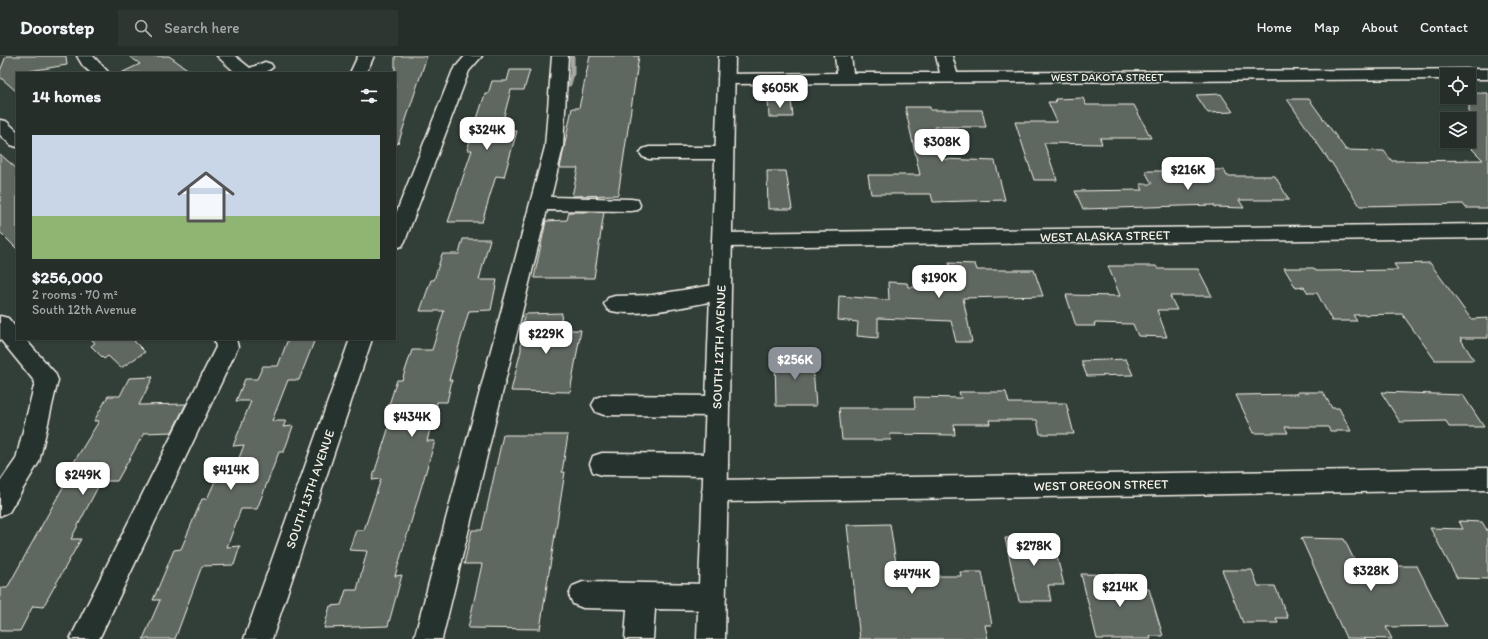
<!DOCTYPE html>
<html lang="en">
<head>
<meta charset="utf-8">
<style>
	:root { --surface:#262e2a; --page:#2e3632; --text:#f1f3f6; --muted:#a4a8a8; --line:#424a47; --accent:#8c9099 }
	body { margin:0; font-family:Itim,sans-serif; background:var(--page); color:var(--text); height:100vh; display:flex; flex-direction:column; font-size:15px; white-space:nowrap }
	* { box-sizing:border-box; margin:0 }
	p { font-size:13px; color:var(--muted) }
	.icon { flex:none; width:22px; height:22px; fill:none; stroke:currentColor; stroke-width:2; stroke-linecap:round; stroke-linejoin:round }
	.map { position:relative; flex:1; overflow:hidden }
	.details { position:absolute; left:16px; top:16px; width:380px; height:268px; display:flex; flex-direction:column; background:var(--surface); border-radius:0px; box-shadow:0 1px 3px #0004,0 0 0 1px var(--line) }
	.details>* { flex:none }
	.controls { position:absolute; left:1440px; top:12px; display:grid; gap:8px }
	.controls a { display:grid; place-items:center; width:36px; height:36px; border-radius:0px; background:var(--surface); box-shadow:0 1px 3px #0004,0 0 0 1px var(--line); font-size:20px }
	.price { position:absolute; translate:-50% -34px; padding:0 9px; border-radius:8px; background:#fff; color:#222; font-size:13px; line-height:26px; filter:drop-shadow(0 1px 2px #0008) }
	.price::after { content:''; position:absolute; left:50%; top:24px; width:12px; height:9px; margin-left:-6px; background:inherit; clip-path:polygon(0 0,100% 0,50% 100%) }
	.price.on { background:var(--accent); color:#fff }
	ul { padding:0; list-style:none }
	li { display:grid; align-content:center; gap:8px; height:212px; padding:0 16px }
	li span { display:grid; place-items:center; height:124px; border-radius:0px; color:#555 }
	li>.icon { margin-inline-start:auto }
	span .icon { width:72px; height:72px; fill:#fffc; stroke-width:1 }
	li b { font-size:17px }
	h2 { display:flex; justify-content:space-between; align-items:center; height:48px; padding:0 16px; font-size:17px }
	header { display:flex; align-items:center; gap:24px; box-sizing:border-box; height:56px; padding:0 20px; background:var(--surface); border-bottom:1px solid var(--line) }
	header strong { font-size:19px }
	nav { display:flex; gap:22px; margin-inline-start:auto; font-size:14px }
	.search { width:280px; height:36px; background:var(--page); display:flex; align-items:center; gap:10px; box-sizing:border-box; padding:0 14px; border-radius:0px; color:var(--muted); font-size:15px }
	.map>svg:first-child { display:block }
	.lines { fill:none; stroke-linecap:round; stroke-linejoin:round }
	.stream { stroke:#a6a9a1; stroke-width:5 }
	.building { fill:#5f6861; stroke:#f4f1e8 }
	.minor-casing { stroke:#f4f1e8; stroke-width:3 }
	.major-casing { stroke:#f4f1e8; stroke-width:3 }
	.minor { fill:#26332d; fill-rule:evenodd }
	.major { fill:#26332d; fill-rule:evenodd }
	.labels { text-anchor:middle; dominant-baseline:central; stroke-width:3; stroke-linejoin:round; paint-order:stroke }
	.far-street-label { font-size:11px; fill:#f4f1e8; stroke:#26332d }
	.street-label { font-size:13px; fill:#f4f1e8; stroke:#26332d }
</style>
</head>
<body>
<header>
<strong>Doorstep</strong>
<div class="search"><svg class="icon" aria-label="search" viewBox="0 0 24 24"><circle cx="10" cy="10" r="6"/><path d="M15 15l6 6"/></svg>Search here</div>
<nav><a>Home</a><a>Map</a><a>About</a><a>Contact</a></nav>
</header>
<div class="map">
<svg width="1488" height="583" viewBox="0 0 1488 583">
	<rect width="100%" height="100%" fill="#323e38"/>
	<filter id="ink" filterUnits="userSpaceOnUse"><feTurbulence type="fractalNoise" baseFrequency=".025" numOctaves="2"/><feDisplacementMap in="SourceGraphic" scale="8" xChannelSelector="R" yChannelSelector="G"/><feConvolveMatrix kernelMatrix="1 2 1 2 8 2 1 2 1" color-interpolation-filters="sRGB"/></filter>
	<g filter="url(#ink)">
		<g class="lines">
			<polyline class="stream" points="569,28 572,18 572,0"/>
		</g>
		<g class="building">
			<polygon points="6,0 66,0 67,9 17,17 17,36 0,21 0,15"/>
			<polygon points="129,0 169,0 193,17 121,17 140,8"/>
			<polygon points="395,0 427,0 398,88 395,87"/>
			<polygon points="590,0 639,0 618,139 572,140 578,112 560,112 572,52 579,52"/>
			<polygon points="510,14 530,14 524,34 511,34 500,75 517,75 504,121 496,120 482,166 448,166 472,94 467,94 485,38 488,38 492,25 507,25"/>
			<polygon points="1469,37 1488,37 1488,152 1466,152 1463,148 1360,150 1331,106 1330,106 1287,43 1309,43 1346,94 1384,95 1392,105 1483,104 1464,85 1469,85 1469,63 1447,63 1447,67 1439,59 1469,59"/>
			<polygon points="1221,38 1233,56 1208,57 1196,39"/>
			<polygon points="1083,42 1086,49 1134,49 1151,82 1100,82 1102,88 1044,87 1057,124 1034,124 1015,66 1057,66 1048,46 1056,46 1055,43"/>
			<polygon points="768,44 791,44 793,61 769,61"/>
			<polygon points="905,51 930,51 930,54 982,54 986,71 935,71 943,103 995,105 1005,144 933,146 931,138 871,138 868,119 920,119"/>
			<polygon points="0,98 17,113 17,193 0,176"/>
			<polygon points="1184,113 1224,114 1227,120 1275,120 1289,144 1239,144 1244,152 1215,151 1214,149 1083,153 1075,135 1143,134 1140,128 1152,128 1145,115 1185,115"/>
			<polygon points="767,115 786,115 792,153 768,153"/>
			<polygon points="569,156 604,156 594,222 534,222 546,165 567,164"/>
			<polygon points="463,183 490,183 479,224 497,224 491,254 469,255 449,324 452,324 447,346 437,346 427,385 435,385 395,520 402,519 388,570 324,572 330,550 341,549 346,534 357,534 367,495 349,494 356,474 364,474 381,423 372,424 392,361 385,361 397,324 402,324 412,294 432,294 444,255 420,255 431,224 434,224 442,198 459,198"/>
			<polygon points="949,207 975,208 977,214 1034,214 1043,240 963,242 972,286 956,286 951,265 878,262 878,282 857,280 858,266 838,264 839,240 889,244 888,226 907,227 908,231 946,232 942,213 950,213"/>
			<polygon points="1430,207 1471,263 1488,262 1488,282 1460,282 1474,304 1435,304 1402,258 1353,259 1357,265 1332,265 1317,237 1308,237 1304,231 1296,232 1284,212 1314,212 1316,215 1398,214 1394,208"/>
			<polygon points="1108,210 1156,210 1158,213 1198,213 1212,240 1170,240 1177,254 1157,254 1167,281 1138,280 1133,268 1094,267 1095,270 1076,270 1066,239 1120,240"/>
			<polygon points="562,257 560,274 581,274 570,336 511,335 521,294 521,273 525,258"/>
			<polygon points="91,283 137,283 134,285 145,296 121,312 108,300 104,303 91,290 95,287"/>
			<polygon points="288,283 315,283 299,324 288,324 272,365 286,365 283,371 293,370 284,396 279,396 257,453 241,453 227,491 240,490 234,509 202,510 175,583 143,583 160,544 153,544 174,494 181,493 202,443 207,443 216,423 231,423 244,389 233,390 251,345 236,345 245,323 257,323 263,310 278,310"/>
			<polygon points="775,300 812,300 816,350 776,350"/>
			<polygon points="1126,303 1133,319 1087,320 1081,305"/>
			<polygon points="153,321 139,349 186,348 172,376 144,377 117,425 101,425 71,483 81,483 43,551 33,550 20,575 0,575 0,532 7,532 67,424 63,424 99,365 94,365 108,340 120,340 129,322"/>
			<polygon points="959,336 1006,336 1009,347 1066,347 1074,378 1040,378 1037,364 989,364 990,368 954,368 955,379 890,378 891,384 842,384 839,352 915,352 914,341 961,342"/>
			<polygon points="1297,336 1323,336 1332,352 1339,352 1351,375 1330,375 1328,371 1285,371 1288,377 1254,377 1236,339 1298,338"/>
			<polygon points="1381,336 1463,339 1484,371 1449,371 1446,365 1400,366"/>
			<polygon points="503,379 568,379 562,416 565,416 540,573 468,572 482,508 464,508 472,474 482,474"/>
			<polygon points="1459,465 1482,466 1488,476 1488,523 1457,522 1430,472 1463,473"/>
			<polygon points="890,468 898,520 961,520 960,516 982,516 992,569 985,569 988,583 860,583 847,469"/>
			<polygon points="1052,481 1064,529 1048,529 1051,545 1019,545 1005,482"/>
			<polygon points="1301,482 1344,483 1357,510 1417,510 1447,570 1386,571 1392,583 1346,582"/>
			<polygon points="1222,514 1252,514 1258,530 1275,530 1288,562 1276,562 1278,567 1243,567"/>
			<polygon points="1081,518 1128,519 1132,533 1149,533 1163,580 1150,580 1151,583 1097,583"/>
		</g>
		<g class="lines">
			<defs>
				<g id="minor">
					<polygon points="77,0 93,0 109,17 91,17 83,10"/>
					<polygon points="217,0 235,0 250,12 265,6 271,8 273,11 265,17 236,17"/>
					<polygon points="358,0 374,0 366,17 350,17"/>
					<polygon points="465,0 482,0 469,15 405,185 402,190 395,192 395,160 453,14"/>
					<polygon points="552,0 568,0 563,91 551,141 631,143 638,144 640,149 638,154 631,155 547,154 442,583 414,583 545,91"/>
					<polygon points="835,0 851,0 853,17 940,17 936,0 952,0 957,17 1488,13 1488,23 1469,23 1469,19 1447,19 1447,23 726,28 720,26 718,23 720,20 726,18 837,17"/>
					<polygon points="0,64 6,65 17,75 17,91 11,89 0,79"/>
					<polygon points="649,91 724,91 730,93 733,97 730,101 724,103 649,103 643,101 640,97 643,93"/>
					<polygon points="1488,168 1488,182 722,191 715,189 712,184 715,179 722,177"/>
					<path d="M720 228 727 231 730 236 727 241 720 244C690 249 636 263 608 254L604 248 608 242 615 240 652 239Z"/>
					<polygon points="0,260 8,262 17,273 17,283 25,283 55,317 58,324 39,406 9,456 0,460 0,426 16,403 35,326 0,283"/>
					<polygon points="214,283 236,283 238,291 99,583 70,583 216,291"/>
					<polygon points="350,283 372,283 272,583 244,583"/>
					<polygon points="604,339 717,340 725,343 729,350 725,357 717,360 604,359 596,356 592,349 596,342"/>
					<polygon points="602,397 716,398 725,401 728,409 725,417 716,420 602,419 593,416 590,408 593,400"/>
					<polygon points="1488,412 1488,434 715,446 706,443 702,435 706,427 715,424"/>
					<polygon points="583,526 712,528 722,532 726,541 722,550 712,554 655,553 653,583 625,583 627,553 583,552 573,548 569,539 573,530"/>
				</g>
				<polygon id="major" points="719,0 735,0 725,583 697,583"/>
			</defs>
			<use href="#minor" class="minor-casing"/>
			<use href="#major" class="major-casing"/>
			<use href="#minor" class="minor"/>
			<use href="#major" class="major"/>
		</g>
	</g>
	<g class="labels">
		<g class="far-street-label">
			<text x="1107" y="21">WEST DAKOTA STREET</text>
		</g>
		<g class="street-label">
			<text transform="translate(1105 180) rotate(-1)">WEST ALASKA STREET</text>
			<text transform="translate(719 291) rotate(-88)">SOUTH 12TH AVENUE</text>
			<text transform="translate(1101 429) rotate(-1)">WEST OREGON STREET</text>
			<text transform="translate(310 433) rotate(-71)">SOUTH 13TH AVENUE</text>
		</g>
	</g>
</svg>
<div class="controls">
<a><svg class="icon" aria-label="locate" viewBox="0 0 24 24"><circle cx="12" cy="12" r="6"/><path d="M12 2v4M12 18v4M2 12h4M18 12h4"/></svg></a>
<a><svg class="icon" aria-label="layers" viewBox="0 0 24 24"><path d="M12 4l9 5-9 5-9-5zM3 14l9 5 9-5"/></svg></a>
</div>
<b class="price" style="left:780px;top:53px">$605K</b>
<b class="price" style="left:487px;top:95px">$324K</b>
<b class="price" style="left:942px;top:107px">$308K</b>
<b class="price" style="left:1188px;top:135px">$216K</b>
<b class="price" style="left:939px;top:243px">$190K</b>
<b class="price" style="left:546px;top:299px">$229K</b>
<b class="price on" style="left:795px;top:325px">$256K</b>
<b class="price" style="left:412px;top:382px">$434K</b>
<b class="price" style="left:231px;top:435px">$414K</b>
<b class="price" style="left:83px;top:440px">$249K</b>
<b class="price" style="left:1034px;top:511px">$278K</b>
<b class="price" style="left:1371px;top:536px">$328K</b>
<b class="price" style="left:912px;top:539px">$474K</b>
<b class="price" style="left:1120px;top:552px">$214K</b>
<section class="details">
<h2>14 homes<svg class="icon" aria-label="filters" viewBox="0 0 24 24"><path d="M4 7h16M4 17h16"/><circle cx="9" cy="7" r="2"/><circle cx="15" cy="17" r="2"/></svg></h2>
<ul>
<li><span style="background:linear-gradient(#c9d6e8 65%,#8fb573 0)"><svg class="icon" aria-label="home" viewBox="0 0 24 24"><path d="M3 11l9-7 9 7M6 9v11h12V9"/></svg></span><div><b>$256,000</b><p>2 rooms · 70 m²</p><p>South 12th Avenue</p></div></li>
</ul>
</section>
</div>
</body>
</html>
